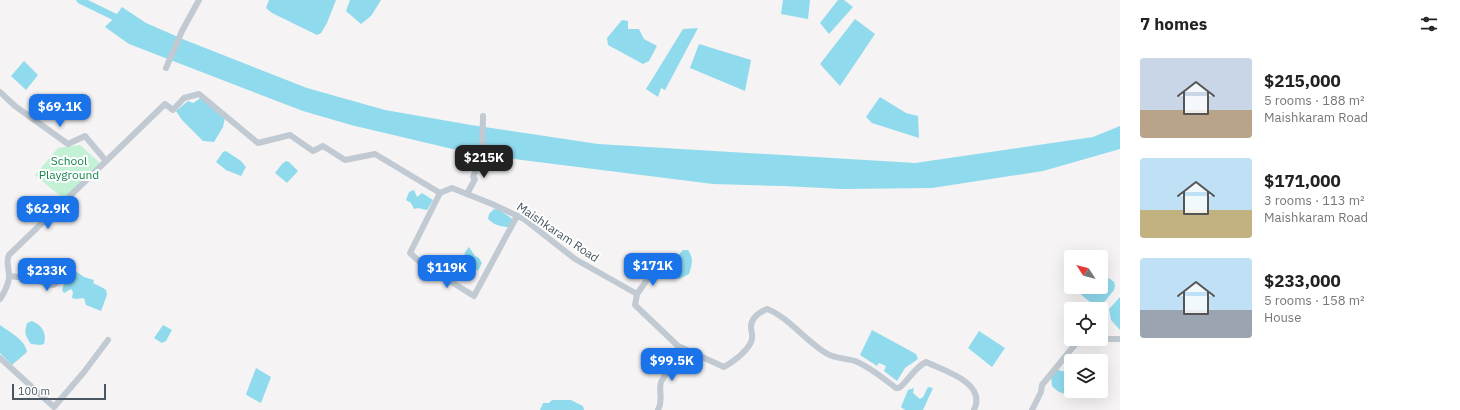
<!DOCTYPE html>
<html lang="en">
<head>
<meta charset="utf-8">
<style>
	:root { --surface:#fff; --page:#f2f2f2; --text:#222; --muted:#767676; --accent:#1a73e8 }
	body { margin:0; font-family:"IBM Plex Sans",sans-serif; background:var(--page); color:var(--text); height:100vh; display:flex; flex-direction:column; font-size:15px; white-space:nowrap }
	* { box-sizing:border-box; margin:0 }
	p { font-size:13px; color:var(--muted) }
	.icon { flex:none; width:22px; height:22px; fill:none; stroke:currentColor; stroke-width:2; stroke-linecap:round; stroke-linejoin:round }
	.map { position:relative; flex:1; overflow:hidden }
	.details { display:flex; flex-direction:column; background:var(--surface); width:340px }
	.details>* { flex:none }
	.needle { width:26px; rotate:306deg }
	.controls { position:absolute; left:1064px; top:250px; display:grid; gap:8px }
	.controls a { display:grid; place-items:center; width:44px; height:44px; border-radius:4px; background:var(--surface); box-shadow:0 4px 16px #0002; font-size:20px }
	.scale { position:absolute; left:12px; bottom:10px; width:94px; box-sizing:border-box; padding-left:4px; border:2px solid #4a5661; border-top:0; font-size:11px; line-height:14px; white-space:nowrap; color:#4a5661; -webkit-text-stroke:3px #fff; paint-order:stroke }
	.price { position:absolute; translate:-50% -34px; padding:0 9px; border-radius:8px; background:var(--accent); color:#fff; font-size:13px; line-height:26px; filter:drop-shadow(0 1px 2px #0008) }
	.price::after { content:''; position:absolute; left:50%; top:24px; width:12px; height:9px; margin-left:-6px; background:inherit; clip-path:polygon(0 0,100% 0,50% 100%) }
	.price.active { background:#222; color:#fff }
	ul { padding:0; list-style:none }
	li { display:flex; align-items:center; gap:12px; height:100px; padding:0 20px }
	li span { display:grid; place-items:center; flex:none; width:112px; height:80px; border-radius:4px; color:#555 }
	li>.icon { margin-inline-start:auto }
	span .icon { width:48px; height:48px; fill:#fffc; stroke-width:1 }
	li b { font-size:17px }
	h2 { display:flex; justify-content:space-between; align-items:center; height:48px; padding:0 20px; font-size:17px }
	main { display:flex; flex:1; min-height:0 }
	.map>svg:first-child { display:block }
	.green { fill:#c3f1d5 }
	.water { fill:#90daee }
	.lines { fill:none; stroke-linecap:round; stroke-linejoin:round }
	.canal { stroke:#90daee; stroke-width:7 }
	.minor { stroke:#c1cad2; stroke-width:6 }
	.labels { text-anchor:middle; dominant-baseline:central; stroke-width:4; stroke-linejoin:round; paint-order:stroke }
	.park-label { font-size:12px; fill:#17864f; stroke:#fff }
	.street-label { font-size:12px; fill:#4a5661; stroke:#fff }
</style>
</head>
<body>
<main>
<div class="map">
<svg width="1120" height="410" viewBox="0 0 1120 410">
	<rect width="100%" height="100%" fill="#f5f3f3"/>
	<polygon class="green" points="80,145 101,164 64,199 35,175 58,148"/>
	<g class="water">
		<polygon points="269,0 336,0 327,23 321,33 317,35 272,13 266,8"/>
		<polygon points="350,0 381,0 371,16 361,24 346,11"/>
		<polygon points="783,0 810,0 808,19 781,14"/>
		<polygon points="838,0 844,0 853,7 829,34 820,23"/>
		<polygon points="122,7 146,23 185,40 307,88 385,110 471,125 598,144 915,163 1093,137 1120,126 1120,149 1043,171 932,188 842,189 784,186 713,184 522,160 461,151 351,125 303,111 129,44 105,27 114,18"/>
		<polygon points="855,19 875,34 840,86 820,64"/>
		<polygon points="622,20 628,21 628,29 639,29 644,39 657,46 649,61 643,64 608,45 607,38"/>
		<polygon points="698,28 665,90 661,88 658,97 646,89 683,29"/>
		<polygon points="699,44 751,60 745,91 690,68"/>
		<polygon points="24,61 38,75 26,90 11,76"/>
		<polygon points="880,97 906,113 918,116 919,138 872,123 866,117"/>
		<polygon points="201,98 225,117 223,127 214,142 203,141 182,120 176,111 188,101 193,103"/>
		<polygon points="226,151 241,161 246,167 241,176 226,170 216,162 223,152"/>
		<polygon points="286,161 289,162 298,171 287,183 275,173 282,164"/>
		<polygon points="414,190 417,197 422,193 433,200 427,210 418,208 414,209 411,203 406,200 409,192"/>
		<path d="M494 209 499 210 511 218 513 220 509 227C501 227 494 225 488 219L489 214Z"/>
		<polygon points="469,247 475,256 479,258 482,263 478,271 474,267 468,270 466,265 460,266 458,260 464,259 465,252"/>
		<path d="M683 250H688C694 259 692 264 689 274L679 279 668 273 669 265Z"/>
		<polygon points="71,270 74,270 84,277 94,280 93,283 103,288 106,290 107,295 101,311 86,305 84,298 76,299 72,298 73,292 71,289 64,293 62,290 65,281 70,276"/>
		<path d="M1101 272 1114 282 1115 286 1114 290 1101 306C1092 305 1080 295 1076 288L1101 287Z"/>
		<polygon points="1120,297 1120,330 1111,320 1109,309"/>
		<path d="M32 321C42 325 47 333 44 344L40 345 31 344C25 336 24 332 27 323Z"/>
		<path d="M0 325C9 332 25 339 27 352L12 365 0 353Z"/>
		<polygon points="163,325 172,330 166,341 162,343 154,338"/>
		<polygon points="872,330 916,354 918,359 905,368 897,381 884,371 886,366 879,363 877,366 860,355"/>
		<polygon points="979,331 1005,348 992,367 968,348"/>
		<polygon points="256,368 271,377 261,403 248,396 246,394"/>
		<path d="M1058 370 1066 372 1071 375V391H1072C1065 397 1058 392 1052 386L1051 377Z"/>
		<polygon points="928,387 933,388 923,410 905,410 901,407 908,390 914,388 913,393 920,399 923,397"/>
		<polygon points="552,400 571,400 583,406 584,410 540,410 543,403 549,403"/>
	</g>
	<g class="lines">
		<polyline class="canal" points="80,0 123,21"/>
		<g class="minor">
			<polyline points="166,68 182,31 199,0"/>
			<polyline points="0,92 15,106 68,144 85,136 106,161"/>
			<polyline points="440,193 410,253 421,263 474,296 517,216"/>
			<polyline points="467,194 475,179 473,177 482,156 483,116"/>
			<polyline points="9,276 27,278 53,285 55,284 71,267"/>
			<polyline points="637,294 654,270"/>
			<path d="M0 299C4 293 8 285 9 278 10 270 5 262 9 255L165 104 173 110 184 98 199 94 258 143 290 135 313 151 323 146 345 160 375 154 440 193 452 188 492 204 524 219 575 259 637 294 635 305 678 346 724 367C734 361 746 353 751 342 754 336 751 332 751 327 751 318 760 312 767 309 787 316 807 342 826 353 835 359 845 358 855 361 870 367 883 378 896 388H899C909 380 914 368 926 362 945 371 987 383 974 410"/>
			<polyline points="1101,339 1120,339"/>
			<polyline points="0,358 54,407 84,372 108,340"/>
			<path d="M658 410C664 399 658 393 661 382L682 348"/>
			<polyline points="1032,410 1041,392 1042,385 1077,342 1081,340 1096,339"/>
		</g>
	</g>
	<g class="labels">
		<g class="park-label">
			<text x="69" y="160">School<tspan x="69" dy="14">Playground</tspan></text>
		</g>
		<g class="street-label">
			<text transform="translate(558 232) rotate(34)">Maishkaram Road</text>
		</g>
	</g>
</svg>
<div class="controls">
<a><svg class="needle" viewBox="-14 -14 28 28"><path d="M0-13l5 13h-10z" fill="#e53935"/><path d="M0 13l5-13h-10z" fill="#767676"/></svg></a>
<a><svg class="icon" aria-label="locate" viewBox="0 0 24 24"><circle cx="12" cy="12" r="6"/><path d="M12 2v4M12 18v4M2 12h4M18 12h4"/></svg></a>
<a><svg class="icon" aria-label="layers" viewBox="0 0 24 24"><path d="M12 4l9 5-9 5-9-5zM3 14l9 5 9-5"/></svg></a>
</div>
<div class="scale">100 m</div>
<b class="price" style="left:60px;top:128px">$69.1K</b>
<b class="price active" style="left:484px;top:179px">$215K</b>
<b class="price" style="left:48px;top:230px">$62.9K</b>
<b class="price" style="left:653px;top:287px">$171K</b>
<b class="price" style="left:447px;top:289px">$119K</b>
<b class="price" style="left:47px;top:292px">$233K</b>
<b class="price" style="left:672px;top:382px">$99.5K</b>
</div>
<section class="details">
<h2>7 homes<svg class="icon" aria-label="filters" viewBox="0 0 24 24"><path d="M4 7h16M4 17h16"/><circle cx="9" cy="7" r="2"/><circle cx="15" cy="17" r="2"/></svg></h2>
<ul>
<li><span style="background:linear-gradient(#c9d6e8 65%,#b9a48a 0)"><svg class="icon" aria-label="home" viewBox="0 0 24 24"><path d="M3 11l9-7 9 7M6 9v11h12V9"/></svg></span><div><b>$215,000</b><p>5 rooms · 188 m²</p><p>Maishkaram Road</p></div></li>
<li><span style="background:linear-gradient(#bfe0f5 65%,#c2b280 0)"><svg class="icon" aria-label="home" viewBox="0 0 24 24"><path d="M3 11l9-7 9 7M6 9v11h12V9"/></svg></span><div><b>$171,000</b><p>3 rooms · 113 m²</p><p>Maishkaram Road</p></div></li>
<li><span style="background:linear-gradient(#bfe0f5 65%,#9aa5b1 0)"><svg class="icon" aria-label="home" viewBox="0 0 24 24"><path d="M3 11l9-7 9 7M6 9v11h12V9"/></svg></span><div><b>$233,000</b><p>5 rooms · 158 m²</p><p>House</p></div></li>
</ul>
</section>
</main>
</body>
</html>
